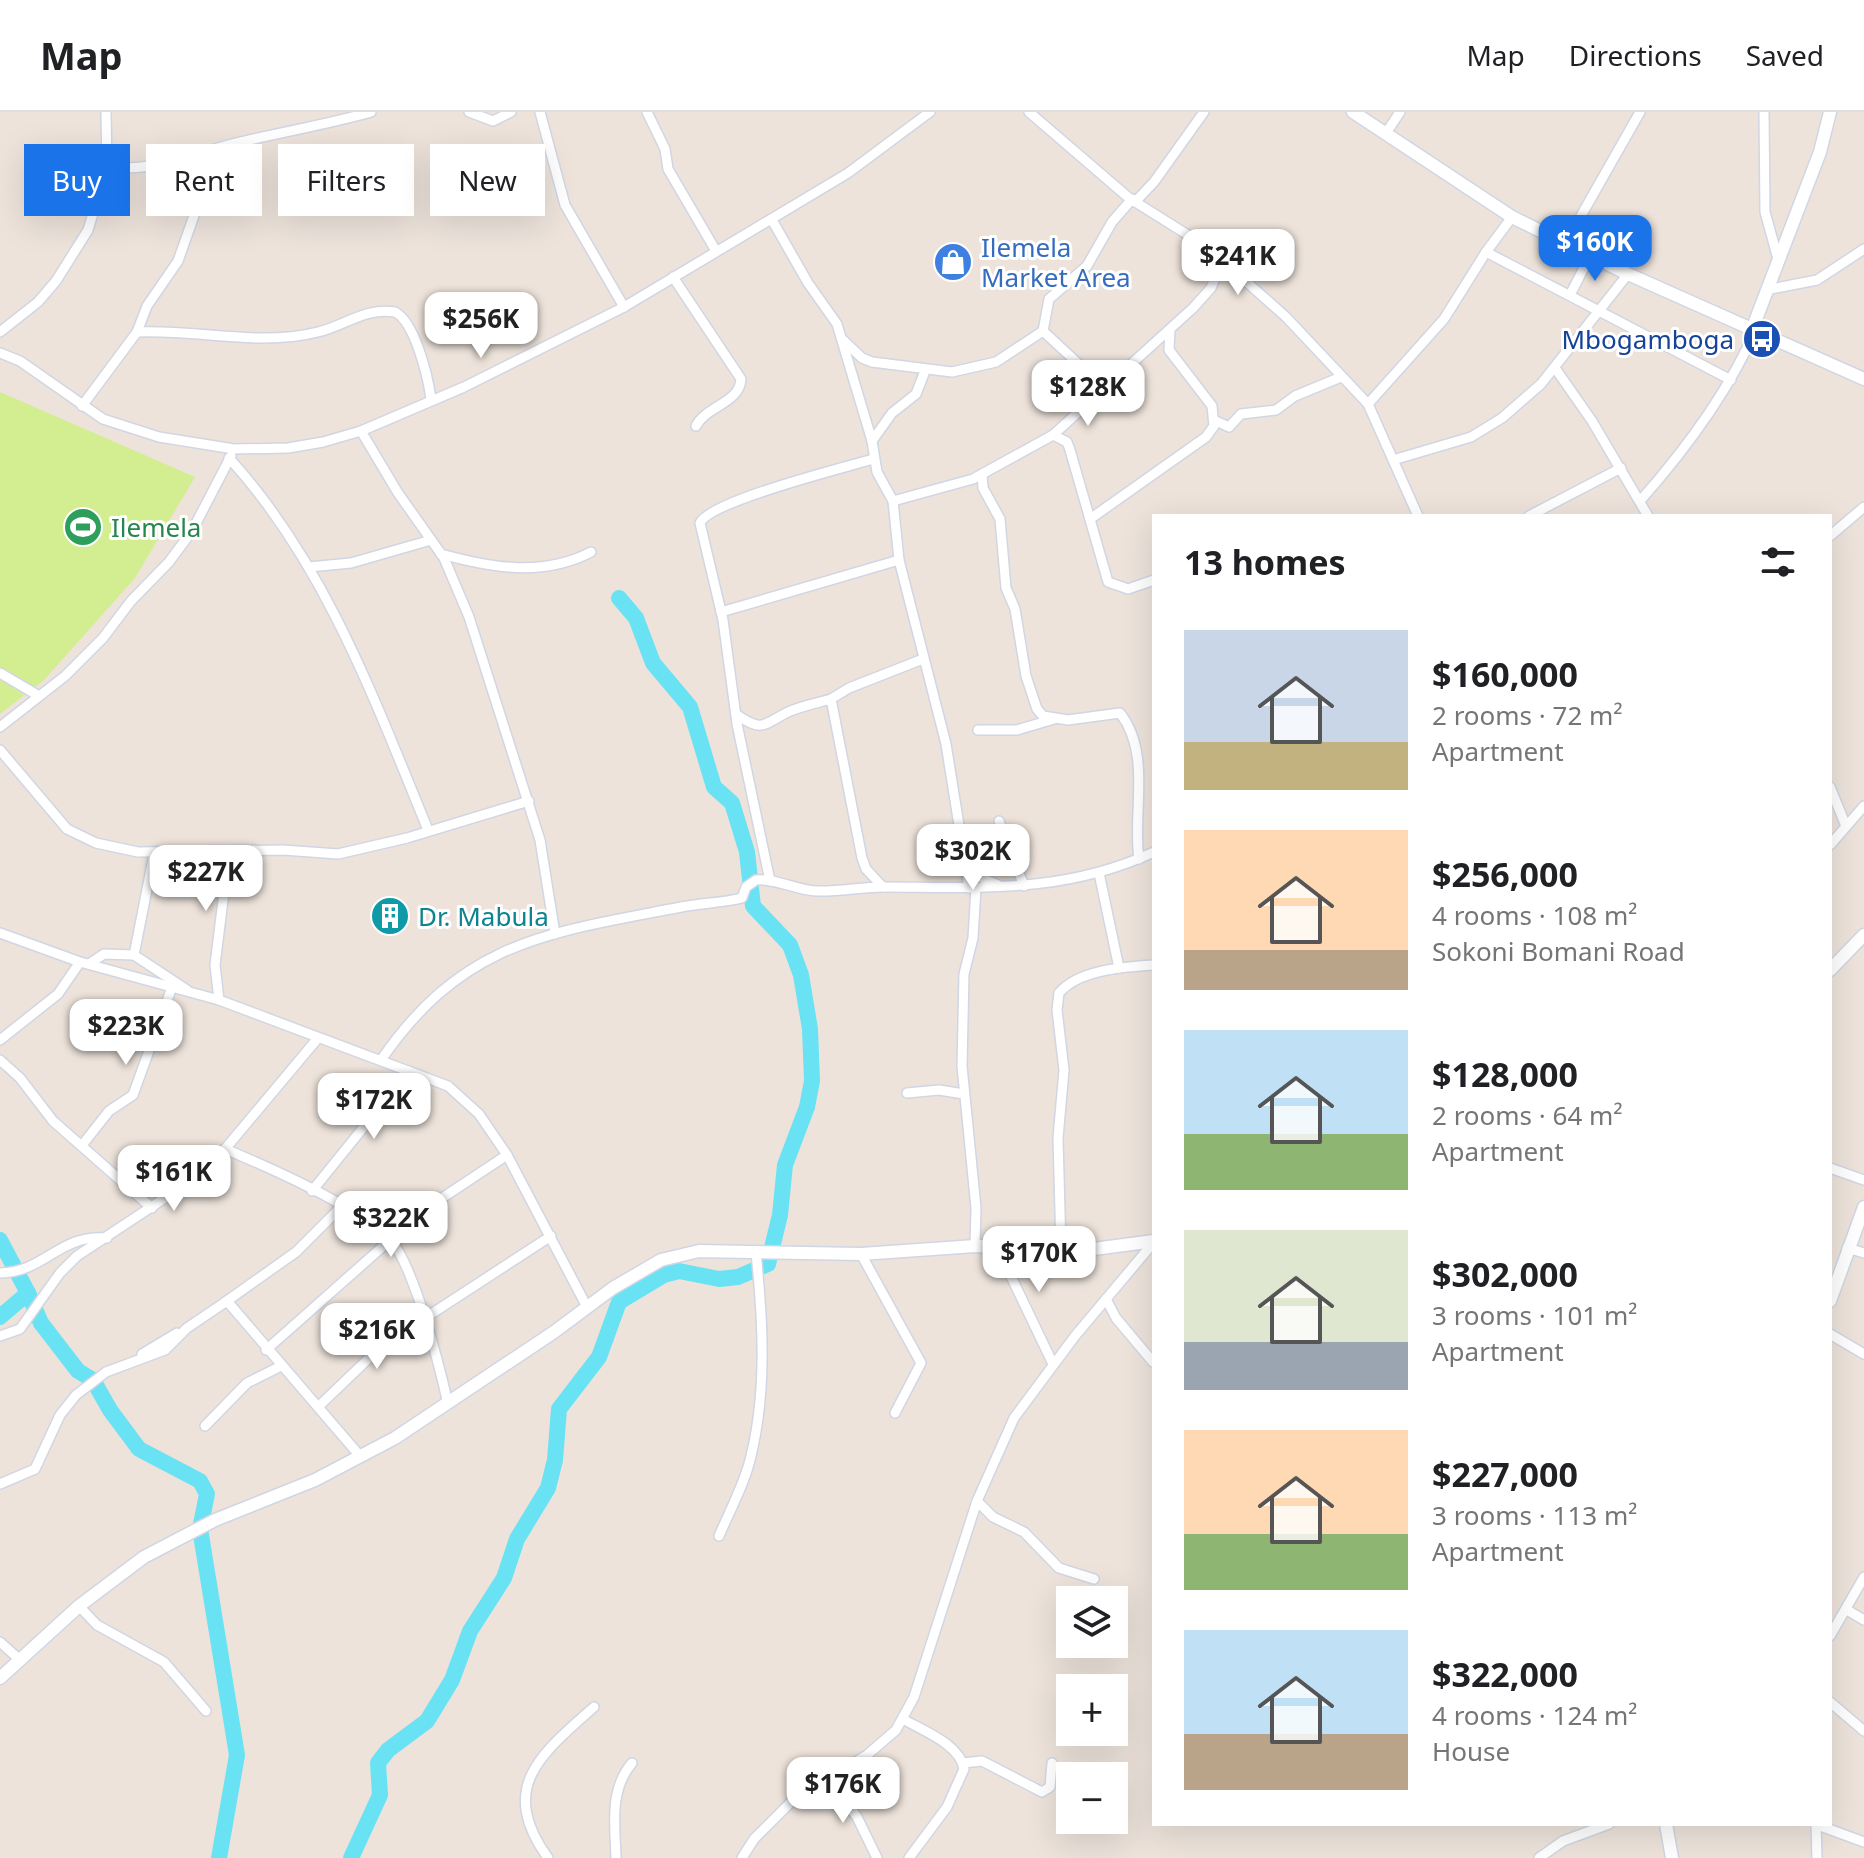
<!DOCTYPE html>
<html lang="en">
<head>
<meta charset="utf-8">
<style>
	:root { --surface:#fff; --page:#f6f6f6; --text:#202124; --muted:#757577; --line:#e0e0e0; --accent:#1a73e8 }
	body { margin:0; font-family:"Noto Sans",sans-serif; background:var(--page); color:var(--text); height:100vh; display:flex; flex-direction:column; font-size:30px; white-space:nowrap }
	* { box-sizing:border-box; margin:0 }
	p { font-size:26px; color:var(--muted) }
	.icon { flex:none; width:44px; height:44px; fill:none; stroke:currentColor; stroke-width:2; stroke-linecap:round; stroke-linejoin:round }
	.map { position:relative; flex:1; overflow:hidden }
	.drawer { position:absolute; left:1152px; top:402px; width:680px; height:1312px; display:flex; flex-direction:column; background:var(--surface); border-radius:0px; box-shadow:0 8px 32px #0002 }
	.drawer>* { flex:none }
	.banner { position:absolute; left:24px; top:32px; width:760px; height:72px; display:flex; gap:16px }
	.buttons { position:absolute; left:1056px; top:1474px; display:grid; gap:16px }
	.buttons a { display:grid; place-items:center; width:72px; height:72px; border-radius:0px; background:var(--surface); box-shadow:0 8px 32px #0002; font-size:40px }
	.price { position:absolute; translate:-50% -68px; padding:0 18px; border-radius:16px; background:#fff; color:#222; font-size:26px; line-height:52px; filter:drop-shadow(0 2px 4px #0008) }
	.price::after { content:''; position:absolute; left:50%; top:48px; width:24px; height:18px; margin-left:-12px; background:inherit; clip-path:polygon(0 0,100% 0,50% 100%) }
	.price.active { background:var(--accent); color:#fff }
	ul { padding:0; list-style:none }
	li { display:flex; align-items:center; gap:24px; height:200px; padding:0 32px }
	li span { display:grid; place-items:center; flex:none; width:224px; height:160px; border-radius:0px; color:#555 }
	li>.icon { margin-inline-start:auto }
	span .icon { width:96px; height:96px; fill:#fffc; stroke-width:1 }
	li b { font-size:34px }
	h2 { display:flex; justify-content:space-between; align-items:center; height:96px; padding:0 32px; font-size:34px }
	.pill { padding:0 28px; border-radius:0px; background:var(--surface); box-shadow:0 8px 32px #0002; font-size:28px; line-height:72px }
	.pill.active { background:var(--accent); color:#fff }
	header { display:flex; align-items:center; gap:48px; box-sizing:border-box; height:112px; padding:0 40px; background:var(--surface); border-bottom:2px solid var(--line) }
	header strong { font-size:38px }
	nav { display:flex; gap:44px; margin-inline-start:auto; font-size:28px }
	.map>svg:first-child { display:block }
	.pitch { fill:#d3ee90 }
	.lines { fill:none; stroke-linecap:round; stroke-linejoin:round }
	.river { stroke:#69e2f4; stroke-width:16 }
	.street-casing { stroke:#d0d6e3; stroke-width:12 }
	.secondary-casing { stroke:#d0d6e3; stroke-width:15 }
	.street { stroke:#fff; stroke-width:9 }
	.secondary { stroke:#fff; stroke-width:12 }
	.labels { text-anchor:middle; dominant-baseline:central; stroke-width:6; stroke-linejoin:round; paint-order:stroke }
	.shop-label { font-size:26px; fill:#366cbe; stroke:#fff; text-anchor:start }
	.transit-label { font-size:26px; fill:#164399; stroke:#fff; text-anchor:end }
	.leisure-label { font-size:26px; fill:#27864d; stroke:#fff; text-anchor:start }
	.culture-label { font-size:26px; fill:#0d838f; stroke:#fff; text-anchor:start }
</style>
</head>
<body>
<header>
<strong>Map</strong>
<nav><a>Map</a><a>Directions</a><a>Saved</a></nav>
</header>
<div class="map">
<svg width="1864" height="1746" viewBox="0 0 1864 1746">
	<rect width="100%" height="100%" fill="#ede3db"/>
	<polygon class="pitch" points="0,280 195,365 135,466 44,568 0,602"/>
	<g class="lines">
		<g class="river">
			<polyline points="0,1128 28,1181"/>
			<polyline points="0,1205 28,1181 41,1211 78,1259 93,1268 110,1298 139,1337 200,1369 207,1382 200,1417 237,1643 219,1746"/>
			<polyline points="351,1746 380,1683 378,1651 388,1638 427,1609 452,1568 470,1519 504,1466 517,1427 548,1376 555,1348 559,1297 599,1245 619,1190 664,1163 679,1159 719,1167 738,1165 768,1152 780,1103 785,1053 807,995 812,969 810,917 801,863 790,833 753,794 747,740 732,691 714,675 690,595 653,551 636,506 619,486"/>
		</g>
		<defs>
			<g id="street">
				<polyline points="469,0 493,9 511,0"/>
				<polyline points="540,0 565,93 624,195"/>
				<polyline points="647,0 665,37 668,57 716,139"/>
				<polyline points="1029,0 1129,86 1188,123 1218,159 1242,166 1286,205 1368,292 1418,404"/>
				<polyline points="1764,0 1765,100 1778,147"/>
				<polyline points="1386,21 1400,0"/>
				<path d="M107 55C156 61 198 39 245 29 287 19 329 12 371 0"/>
				<polyline points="1135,90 1154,70 1204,0"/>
				<polyline points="772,108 808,171 837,212 872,329 877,360 893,389 899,448 946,632 969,776"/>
				<polyline points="1565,132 1640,0"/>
				<polyline points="1486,140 1731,268"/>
				<path d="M673 165 741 267C740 291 706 294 696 314"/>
				<polyline points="1766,178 1817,168 1864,137"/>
				<polyline points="1570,183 1590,144"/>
				<polyline points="1043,219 1085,258 1096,284"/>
				<polyline points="0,220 38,190 56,169 88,118 107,55 106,0"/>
				<path d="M137 220C197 217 258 235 318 220 344 214 366 195 395 200 415 210 428 265 431 287"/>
				<polyline points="843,228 862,246 872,250 952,260 996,250 1043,219 1049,187 1087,154 1112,110 1132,87"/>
				<polyline points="0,241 20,249 103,307 159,325 234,337 288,336 323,330 361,319 464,275 624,195 848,61 930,0"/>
				<polyline points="1555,256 1592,309 1648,404"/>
				<polyline points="1368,292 1444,207 1486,140 1512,105"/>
				<polyline points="82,294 137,220 147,194 178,149 197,95 191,45"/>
				<polyline points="1216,309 1229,315 1241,302 1276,298 1295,284 1341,265"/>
				<polyline points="361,319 398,381 444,446 469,505 540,728 555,822"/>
				<polyline points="1053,323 1067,330 1070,338 1108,470 1128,477 1154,468"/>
				<polyline points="872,329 892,301 916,282 925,259"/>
				<path d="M229 346C325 451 375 589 428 718"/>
				<polyline points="1393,348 1471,325 1502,306 1541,272 1628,162"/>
				<path d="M982 362 983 376 1000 407 1006 476 1015 497 1026 564 1037 597 1043 604 1068 608 1120 601C1152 642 1132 701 1139 747"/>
				<polyline points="893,389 973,367 1053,323 1193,196 1211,176 1218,159"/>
				<path d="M1640 389C1686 337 1728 281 1756 217"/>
				<polyline points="1529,404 1621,356"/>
				<polyline points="1090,407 1206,325 1214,314 1212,294 1169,238 1170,218"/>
				<polyline points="1830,424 1864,395"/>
				<path d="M441 442C492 456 543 465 591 440"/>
				<polyline points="309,455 351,451 431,428"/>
				<polyline points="721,500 899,448"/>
				<polyline points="0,561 39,584"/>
				<path d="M737 603C763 621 764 612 788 600 801 594 817 591 831 587"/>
				<polyline points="0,615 65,564 103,526 131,489 169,450 192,419 231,344"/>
				<polyline points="978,618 1017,618 1054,607"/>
				<polyline points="0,638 67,717 96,731 138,740 283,738 338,742 407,726 529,689"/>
				<polyline points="1830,675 1846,714"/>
				<polyline points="999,709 1024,774"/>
				<polyline points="1830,733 1864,694"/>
				<polyline points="154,742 134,843 187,878"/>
				<polyline points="963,752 977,764 998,773"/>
				<polyline points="1099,761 1119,856"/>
				<path d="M770 769 737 612 723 508 700 411C710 389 843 356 873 347"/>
				<polyline points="883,775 866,757 862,746 831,587 849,576 923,547"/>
				<polyline points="0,821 80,850 219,888 448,974 479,1002 507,1043 587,1195"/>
				<polyline points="89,852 104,842 134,843"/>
				<polyline points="219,888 215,853 225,772 235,753 254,738"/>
				<polyline points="0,928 58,882 80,850"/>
				<polyline points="0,948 20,966 53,1009 152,1096"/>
				<path d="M381 948C464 828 548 821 681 795 701 791 722 791 742 786L746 775 756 768C775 766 796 778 816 779 838 780 861 775 883 775 980 775 1063 782 1154 740"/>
				<polyline points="907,981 939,978 964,982"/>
				<polyline points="83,1032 109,999 133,983 172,875"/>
				<path d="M225 1037C273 1057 350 1091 388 1125 413 1149 440 1256 448 1292"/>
				<polyline points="1830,1056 1864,1068"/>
				<polyline points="312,1079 409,959"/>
				<polyline points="975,1134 976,1096 962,954 964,862 973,826 976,776"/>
				<polyline points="990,1134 1007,1156 1053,1252"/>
				<path d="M1061 1136 1058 1026 1064 958 1057 898 1059 881C1079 857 1125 855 1154 853"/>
				<polyline points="1847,1136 1864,1141"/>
				<polyline points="861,1142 921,1251 895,1301"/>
				<path d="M0 1161C46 1160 58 1122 107 1126"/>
				<polyline points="1106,1187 1116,1206 1153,1250"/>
				<polyline points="224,1191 296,1140 341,1095"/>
				<polyline points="425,1206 551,1124"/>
				<polyline points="1830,1222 1864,1242"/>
				<polyline points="0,1224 20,1217 60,1161 77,1144 177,1078 225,1037 318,926"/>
				<polyline points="266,1238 424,1098 507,1043"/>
				<polyline points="142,1242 177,1221"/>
				<polyline points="318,1295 391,1225 426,1209"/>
				<polyline points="205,1314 247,1271 281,1254"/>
				<polyline points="0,1372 35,1357 60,1303 76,1283 106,1260 165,1238 187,1216 227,1189 360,1344"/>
				<polyline points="977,1389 993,1405 1024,1420 1059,1456 1094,1467"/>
				<path d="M719 1424C730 1398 745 1371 751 1344 767 1278 763 1208 756 1141"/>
				<polyline points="79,1494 97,1513 164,1550 206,1599"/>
				<polyline points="1847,1498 1864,1508"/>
				<polyline points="1830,1524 1864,1465"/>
				<polyline points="0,1530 19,1547"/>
				<polyline points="1830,1590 1864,1619"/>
				<path d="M903 1607C923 1619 960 1632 964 1657L947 1695 909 1746"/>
				<polyline points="963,1651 982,1649 1042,1680 1050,1675 1052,1651"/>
				<polyline points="829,1669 857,1705 877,1746"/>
				<polyline points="1815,1712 1864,1730"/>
				<polyline points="1816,1712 1817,1746"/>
				<path d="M548 1746C497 1675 541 1642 594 1595"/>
				<path d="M616 1746C615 1713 609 1678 632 1651"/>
				<polyline points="742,1746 754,1727 794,1687 867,1643 896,1618 914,1585 977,1389 1014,1306 1075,1224 1154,1130"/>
				<polyline points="1539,1746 1563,1729 1609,1712"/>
			</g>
			<g id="secondary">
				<polyline points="1353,0 1512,105 1628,162 1864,267"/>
				<polyline points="1753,215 1820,40 1830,0"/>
				<polyline points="1830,858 1864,823"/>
				<polyline points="1830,1189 1864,1095"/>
				<polyline points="0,1566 79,1494 144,1445 215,1408 315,1368 395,1326 554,1220 613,1176 661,1148 699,1139 861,1142 975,1134 1094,1137 1154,1129"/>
				<polyline points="1666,1712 1672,1746"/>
			</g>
		</defs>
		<use href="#street" class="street-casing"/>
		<use href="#secondary" class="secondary-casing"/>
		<use href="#street" class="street"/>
		<use href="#secondary" class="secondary"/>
	</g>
	<defs>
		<symbol id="shop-disc" viewBox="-11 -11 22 22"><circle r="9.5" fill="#3f7fe0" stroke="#fff"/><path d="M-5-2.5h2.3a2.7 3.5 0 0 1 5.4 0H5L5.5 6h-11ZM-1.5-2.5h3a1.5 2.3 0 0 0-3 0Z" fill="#fff"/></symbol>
		<symbol id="bus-disc" viewBox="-11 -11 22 22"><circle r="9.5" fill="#1a4fb4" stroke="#fff"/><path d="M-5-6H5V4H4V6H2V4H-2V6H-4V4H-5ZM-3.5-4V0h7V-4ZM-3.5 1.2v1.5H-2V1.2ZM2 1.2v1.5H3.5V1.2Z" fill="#fff"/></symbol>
		<symbol id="stadium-disc" viewBox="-11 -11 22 22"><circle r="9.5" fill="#2e9e5b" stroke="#fff"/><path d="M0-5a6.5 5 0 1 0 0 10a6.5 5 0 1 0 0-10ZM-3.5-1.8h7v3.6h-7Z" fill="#fff"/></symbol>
		<symbol id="building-disc" viewBox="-11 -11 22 22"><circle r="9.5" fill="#0f9aa8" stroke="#fff"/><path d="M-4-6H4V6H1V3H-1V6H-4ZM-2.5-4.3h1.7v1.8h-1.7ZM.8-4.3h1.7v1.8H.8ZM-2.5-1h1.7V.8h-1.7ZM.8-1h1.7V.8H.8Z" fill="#fff"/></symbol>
	</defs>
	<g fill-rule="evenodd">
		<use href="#shop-disc" x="931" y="128" width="44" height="44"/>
		<use href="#bus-disc" x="1740" y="205" width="44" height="44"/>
		<use href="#stadium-disc" x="61" y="393" width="44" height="44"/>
		<use href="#building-disc" x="368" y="782" width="44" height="44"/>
	</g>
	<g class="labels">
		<g class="shop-label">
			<text x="981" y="135">Ilemela<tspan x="981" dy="30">Market Area</tspan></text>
		</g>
		<g class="transit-label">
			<text x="1734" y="227">Mbogamboga</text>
		</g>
		<g class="leisure-label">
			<text x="111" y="415">Ilemela</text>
		</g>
		<g class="culture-label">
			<text x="418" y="804">Dr. Mabula</text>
		</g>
	</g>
</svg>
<div class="buttons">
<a><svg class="icon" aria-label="layers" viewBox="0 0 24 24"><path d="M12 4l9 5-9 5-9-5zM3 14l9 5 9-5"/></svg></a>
<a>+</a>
<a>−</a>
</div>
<b class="price active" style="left:1595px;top:171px">$160K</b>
<b class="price" style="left:1238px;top:185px">$241K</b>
<b class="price" style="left:481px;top:248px">$256K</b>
<b class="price" style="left:1088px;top:316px">$128K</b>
<b class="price" style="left:973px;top:780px">$302K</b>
<b class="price" style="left:206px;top:801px">$227K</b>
<b class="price" style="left:126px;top:955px">$223K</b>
<b class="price" style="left:374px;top:1029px">$172K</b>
<b class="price" style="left:174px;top:1101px">$161K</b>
<b class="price" style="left:391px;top:1147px">$322K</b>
<b class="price" style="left:1039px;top:1182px">$170K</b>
<b class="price" style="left:377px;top:1259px">$216K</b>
<b class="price" style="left:843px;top:1713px">$176K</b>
<div class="banner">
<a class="pill active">Buy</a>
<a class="pill">Rent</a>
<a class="pill">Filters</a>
<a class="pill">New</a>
</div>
<section class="drawer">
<h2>13 homes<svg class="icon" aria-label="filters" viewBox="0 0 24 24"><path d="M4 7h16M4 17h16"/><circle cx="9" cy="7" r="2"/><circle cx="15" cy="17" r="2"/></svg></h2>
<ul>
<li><span style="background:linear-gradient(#c9d6e8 70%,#c2b280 0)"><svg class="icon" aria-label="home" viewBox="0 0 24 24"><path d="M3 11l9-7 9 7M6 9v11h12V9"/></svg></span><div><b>$160,000</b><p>2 rooms · 72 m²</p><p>Apartment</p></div></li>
<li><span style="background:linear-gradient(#ffd9b3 75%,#b9a48a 0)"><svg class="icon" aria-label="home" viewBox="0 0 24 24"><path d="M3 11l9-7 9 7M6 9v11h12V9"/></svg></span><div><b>$256,000</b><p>4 rooms · 108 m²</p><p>Sokoni Bomani Road</p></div></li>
<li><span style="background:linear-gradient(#bfe0f5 65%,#8fb573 0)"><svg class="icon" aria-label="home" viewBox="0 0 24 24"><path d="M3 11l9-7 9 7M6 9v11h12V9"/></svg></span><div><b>$128,000</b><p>2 rooms · 64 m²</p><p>Apartment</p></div></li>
<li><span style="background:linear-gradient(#dfe7d0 70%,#9aa5b1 0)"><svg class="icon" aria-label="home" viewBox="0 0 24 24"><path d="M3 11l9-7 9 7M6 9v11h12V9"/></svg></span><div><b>$302,000</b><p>3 rooms · 101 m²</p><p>Apartment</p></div></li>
<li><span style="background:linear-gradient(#ffd9b3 65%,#8fb573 0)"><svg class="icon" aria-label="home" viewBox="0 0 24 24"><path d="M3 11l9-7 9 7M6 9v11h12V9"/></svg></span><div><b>$227,000</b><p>3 rooms · 113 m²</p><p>Apartment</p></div></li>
<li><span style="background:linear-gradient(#bfe0f5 65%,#b9a48a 0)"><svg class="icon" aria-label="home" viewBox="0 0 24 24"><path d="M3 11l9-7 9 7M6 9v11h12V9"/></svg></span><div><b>$322,000</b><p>4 rooms · 124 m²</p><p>House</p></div></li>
</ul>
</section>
</div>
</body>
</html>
